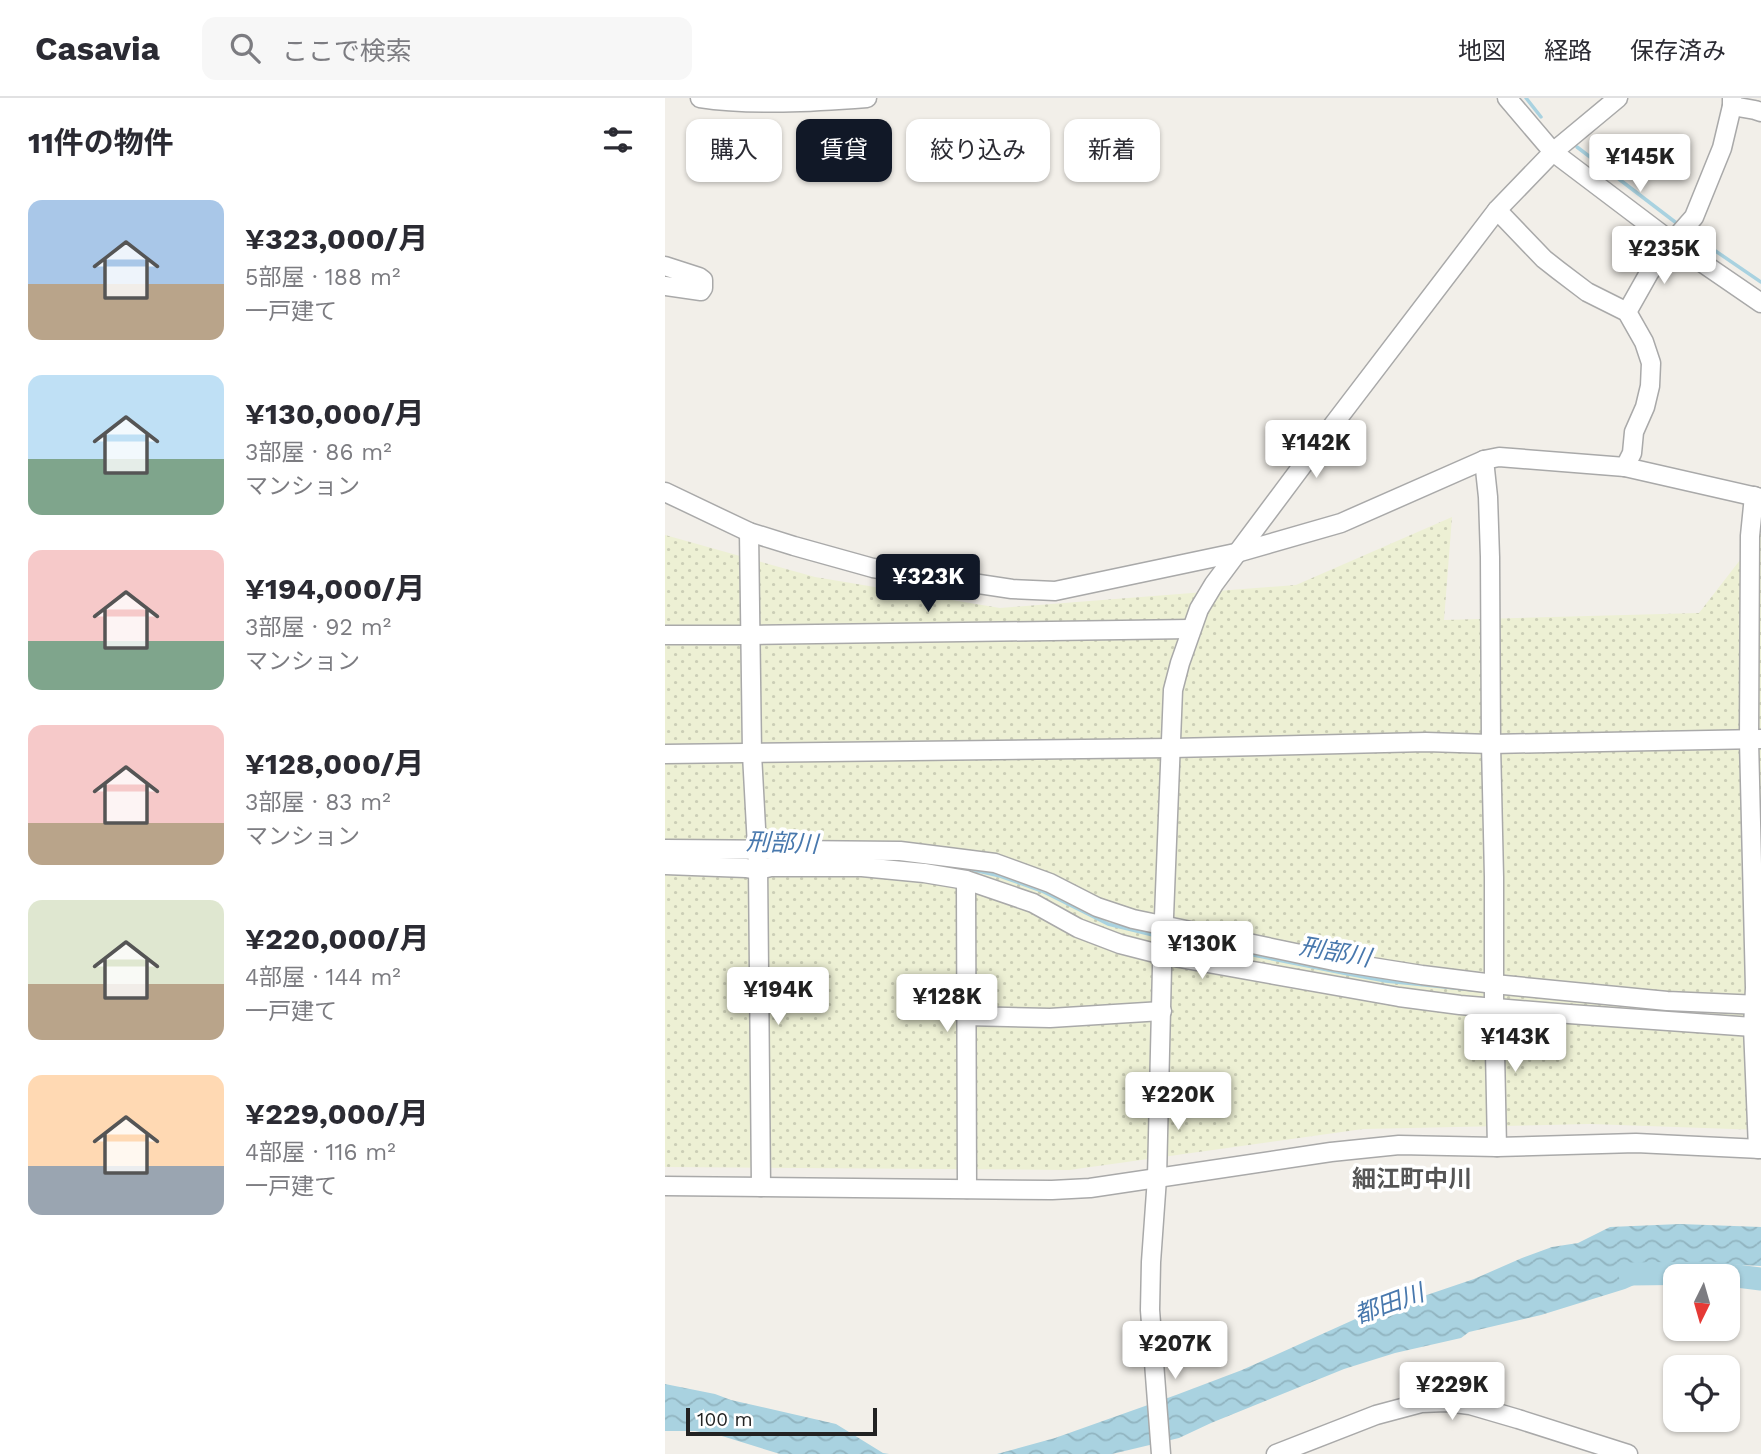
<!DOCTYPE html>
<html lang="ja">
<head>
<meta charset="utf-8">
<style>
	:root { --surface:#fff; --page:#f7f7f7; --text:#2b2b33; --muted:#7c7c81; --line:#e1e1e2; --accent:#111827 }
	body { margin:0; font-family:"Work Sans","Noto Sans JP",sans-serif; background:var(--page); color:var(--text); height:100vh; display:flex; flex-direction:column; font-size:26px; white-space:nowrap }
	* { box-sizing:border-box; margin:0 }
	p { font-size:23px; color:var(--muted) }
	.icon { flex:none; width:38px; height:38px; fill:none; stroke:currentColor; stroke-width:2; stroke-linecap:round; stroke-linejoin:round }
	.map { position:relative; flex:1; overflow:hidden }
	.panel { display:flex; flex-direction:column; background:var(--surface); width:665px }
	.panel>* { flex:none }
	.top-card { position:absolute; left:21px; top:21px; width:665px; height:63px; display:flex; gap:14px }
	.needle { width:46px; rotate:185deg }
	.tools { position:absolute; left:998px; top:1166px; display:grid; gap:14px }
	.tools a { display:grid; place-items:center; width:77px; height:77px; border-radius:14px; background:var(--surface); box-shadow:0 2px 5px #0004; font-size:35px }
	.scale { position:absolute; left:21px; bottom:18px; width:191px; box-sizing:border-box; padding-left:7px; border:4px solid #222; border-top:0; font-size:19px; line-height:24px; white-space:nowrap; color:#222; -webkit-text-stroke:5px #fff; paint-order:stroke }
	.price { position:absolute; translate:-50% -60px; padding:0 16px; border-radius:7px; background:#fff; color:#222; font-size:23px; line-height:46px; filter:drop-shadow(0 2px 4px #0008) }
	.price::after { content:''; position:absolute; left:50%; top:42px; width:21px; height:16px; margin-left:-10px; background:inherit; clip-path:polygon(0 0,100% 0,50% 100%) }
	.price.selected { background:var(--accent); color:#fff }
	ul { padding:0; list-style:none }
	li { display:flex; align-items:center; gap:21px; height:175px; padding:0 28px }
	li span { display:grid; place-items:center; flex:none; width:196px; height:140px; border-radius:14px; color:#555 }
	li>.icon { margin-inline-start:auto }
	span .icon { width:84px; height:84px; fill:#fffc; stroke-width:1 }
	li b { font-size:30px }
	h2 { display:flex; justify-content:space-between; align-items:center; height:84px; padding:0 28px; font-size:30px }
	.pill { padding:0 24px; border-radius:14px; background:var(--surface); box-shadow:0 2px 5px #0004; font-size:24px; line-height:63px }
	.pill.selected { background:var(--accent); color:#fff }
	header { display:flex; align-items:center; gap:42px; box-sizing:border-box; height:98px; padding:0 35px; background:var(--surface); border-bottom:2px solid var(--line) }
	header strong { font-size:33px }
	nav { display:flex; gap:38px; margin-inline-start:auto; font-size:24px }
	.search { width:490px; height:63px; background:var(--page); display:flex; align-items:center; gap:18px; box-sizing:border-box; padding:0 24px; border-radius:14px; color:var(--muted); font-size:26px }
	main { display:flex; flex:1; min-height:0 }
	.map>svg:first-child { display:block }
	.farmland { fill:url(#farmland-dots) }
	.water { fill:url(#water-waves) }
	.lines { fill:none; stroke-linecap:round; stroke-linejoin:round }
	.stream { stroke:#a9d2e0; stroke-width:3.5 }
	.river { stroke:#a9d2e0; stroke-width:23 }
	.minor-casing { stroke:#a9a9a9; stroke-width:21 }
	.minor { stroke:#fff; stroke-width:18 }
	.labels { text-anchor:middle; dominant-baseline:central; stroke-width:7; stroke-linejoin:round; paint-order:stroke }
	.water-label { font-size:24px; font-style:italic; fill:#4878ad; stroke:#fff }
	.neighbourhood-label { font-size:24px; font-weight:bold; fill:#555; stroke:#fff }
</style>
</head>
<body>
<header>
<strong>Casavia</strong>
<div class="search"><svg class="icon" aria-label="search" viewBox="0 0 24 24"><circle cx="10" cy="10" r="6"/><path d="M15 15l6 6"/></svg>ここで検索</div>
<nav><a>地図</a><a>経路</a><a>保存済み</a></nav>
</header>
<main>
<section class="panel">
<h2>11件の物件<svg class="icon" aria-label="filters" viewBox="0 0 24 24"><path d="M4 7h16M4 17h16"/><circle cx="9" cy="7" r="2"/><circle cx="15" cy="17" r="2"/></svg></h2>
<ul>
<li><span style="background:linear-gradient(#a9c7e8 60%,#b9a48a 0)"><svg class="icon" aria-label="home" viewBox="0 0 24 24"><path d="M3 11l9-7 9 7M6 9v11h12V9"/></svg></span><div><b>¥323,000/月</b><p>5部屋 · 188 m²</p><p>一戸建て</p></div></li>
<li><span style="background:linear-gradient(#bfe0f5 60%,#7fa58c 0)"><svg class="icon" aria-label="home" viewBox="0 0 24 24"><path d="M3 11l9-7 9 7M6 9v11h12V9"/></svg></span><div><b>¥130,000/月</b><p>3部屋 · 86 m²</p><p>マンション</p></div></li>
<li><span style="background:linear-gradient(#f6c9c9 65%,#7fa58c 0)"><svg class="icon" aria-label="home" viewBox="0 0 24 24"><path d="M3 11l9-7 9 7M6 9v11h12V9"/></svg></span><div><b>¥194,000/月</b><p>3部屋 · 92 m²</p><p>マンション</p></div></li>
<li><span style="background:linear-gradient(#f6c9c9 70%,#b9a48a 0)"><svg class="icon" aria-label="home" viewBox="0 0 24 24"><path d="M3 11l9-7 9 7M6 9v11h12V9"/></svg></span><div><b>¥128,000/月</b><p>3部屋 · 83 m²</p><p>マンション</p></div></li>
<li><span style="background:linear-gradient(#dfe7d0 60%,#b9a48a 0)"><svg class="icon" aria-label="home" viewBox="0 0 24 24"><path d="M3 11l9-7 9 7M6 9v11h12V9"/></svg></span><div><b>¥220,000/月</b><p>4部屋 · 144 m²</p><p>一戸建て</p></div></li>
<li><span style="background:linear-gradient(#ffd9b3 65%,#9aa5b1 0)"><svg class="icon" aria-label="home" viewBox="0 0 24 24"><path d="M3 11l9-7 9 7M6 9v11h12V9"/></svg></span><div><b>¥229,000/月</b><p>4部屋 · 116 m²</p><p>一戸建て</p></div></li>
</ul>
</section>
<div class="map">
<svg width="1096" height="1356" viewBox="0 0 1096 1356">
	<defs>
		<pattern id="farmland-dots" width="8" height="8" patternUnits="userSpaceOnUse" patternTransform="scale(1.75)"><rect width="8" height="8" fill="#edf0d4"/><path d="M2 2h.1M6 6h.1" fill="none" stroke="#cbceb6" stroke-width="1.8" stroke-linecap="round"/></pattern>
		<pattern id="water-waves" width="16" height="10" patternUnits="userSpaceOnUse" patternTransform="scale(1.75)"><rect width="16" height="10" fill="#a9d2e0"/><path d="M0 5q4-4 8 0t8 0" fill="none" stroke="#91b4c0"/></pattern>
	</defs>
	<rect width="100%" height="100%" fill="#f2efe9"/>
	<polygon class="farmland" points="787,419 779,522 1034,515 1096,435 1096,1032 925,1026 698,1031 404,1072 0,1069 0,437 150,479 335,510 631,487"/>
	<g class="water">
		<polygon points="1015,1126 1096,1129 1096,1168 1037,1165 1012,1168 960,1191 876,1217 804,1234 796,1240 730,1255 679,1271 546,1325 514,1340 447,1356 332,1356 390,1340 511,1297 577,1272 706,1214 750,1201 809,1181 857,1160 887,1149 913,1145 945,1129"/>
		<polygon points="0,1286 50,1296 66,1302 171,1326 218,1355 224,1356 115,1356 57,1338 30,1333 0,1333"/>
	</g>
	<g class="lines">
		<g class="stream">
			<polyline points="861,0 876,19"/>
			<polyline points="912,49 1014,127"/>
			<polyline points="1030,139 1096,184"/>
			<polyline points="240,764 274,766"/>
			<polyline points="296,769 335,778 377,793 443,826 492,838"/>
			<polyline points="503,840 678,875 721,883 809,892"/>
		</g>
		<polyline class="river" points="965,1176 1048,1175 1096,1181"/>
		<defs>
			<g id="minor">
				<path d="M35 0C87 8 149 4 202 0"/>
				<polyline points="842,0 888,54 1007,144 1096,205"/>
				<polyline points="1067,8 1090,12 1096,14"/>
				<polyline points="832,112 879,161 893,172 922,194 962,214 979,244 986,265 985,288 980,309 969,334 967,355 960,369 1096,400"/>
				<polyline points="0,168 34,179 38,182 38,190 36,193 0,188"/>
				<polyline points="962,214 984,175 1007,144 1029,119 1057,50 1067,8 1067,0"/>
				<polyline points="819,362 823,399 825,459 826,646 829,779 829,906 832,1049"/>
				<polyline points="0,394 84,434 129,448 208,470 347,491 390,493 575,454 676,425 819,362 834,359 960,369"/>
				<polyline points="1089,398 1085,438 1084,642 1090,890 1088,929 1093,1051"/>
				<polyline points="84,434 87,656 93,767 96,1089"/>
				<polyline points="0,537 86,537 526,531"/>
				<polyline points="0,656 507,650 761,644 826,646 1096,641"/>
				<polyline points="0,751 235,753 283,759 330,765 385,785 432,809 468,821 669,863 757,877 829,886 1002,903 1096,907"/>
				<polyline points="0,767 81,770 92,772 106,769 197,769 259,775 301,782 368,805 413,830 455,846 498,857 734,899 795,907 904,916 1088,929"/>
				<polyline points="301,782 302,1091"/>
				<polyline points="301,918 385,920 497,913"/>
				<polyline points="0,1088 387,1092 425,1090 666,1054 734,1047 832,1049 971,1045 1096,1051"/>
				<polyline points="496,1356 485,1212 486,1164 492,1080 497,869 508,592 515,565 534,511 549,486 655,344 832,112 888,54 953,0"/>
				<polyline points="611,1356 711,1317 756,1305 781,1304 805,1307 853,1321 963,1356"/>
			</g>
		</defs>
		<use href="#minor" class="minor-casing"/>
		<use href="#minor" class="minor"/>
	</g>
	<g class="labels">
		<g class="water-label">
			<text transform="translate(117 745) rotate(2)">刑部川</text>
			<text transform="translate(670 854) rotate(10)">刑部川</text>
			<text transform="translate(724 1206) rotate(-20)">都田川</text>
		</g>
		<g class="neighbourhood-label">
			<text x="747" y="1081">細江町中川</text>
		</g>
	</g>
</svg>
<div class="tools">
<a><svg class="needle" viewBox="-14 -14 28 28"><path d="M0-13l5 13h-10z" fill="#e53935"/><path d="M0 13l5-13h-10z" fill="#7c7c81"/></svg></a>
<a><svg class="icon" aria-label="locate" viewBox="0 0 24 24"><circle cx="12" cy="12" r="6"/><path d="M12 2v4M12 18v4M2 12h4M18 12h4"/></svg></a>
</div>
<div class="scale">100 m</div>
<b class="price" style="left:975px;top:96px">¥145K</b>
<b class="price" style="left:999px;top:188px">¥235K</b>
<b class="price" style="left:651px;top:382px">¥142K</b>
<b class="price selected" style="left:263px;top:516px">¥323K</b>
<b class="price" style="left:537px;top:883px">¥130K</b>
<b class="price" style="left:113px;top:929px">¥194K</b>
<b class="price" style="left:282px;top:936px">¥128K</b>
<b class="price" style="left:850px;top:976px">¥143K</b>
<b class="price" style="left:513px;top:1034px">¥220K</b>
<b class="price" style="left:510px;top:1283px">¥207K</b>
<b class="price" style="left:787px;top:1324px">¥229K</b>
<div class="top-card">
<a class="pill">購入</a>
<a class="pill selected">賃貸</a>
<a class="pill">絞り込み</a>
<a class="pill">新着</a>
</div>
</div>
</main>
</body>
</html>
